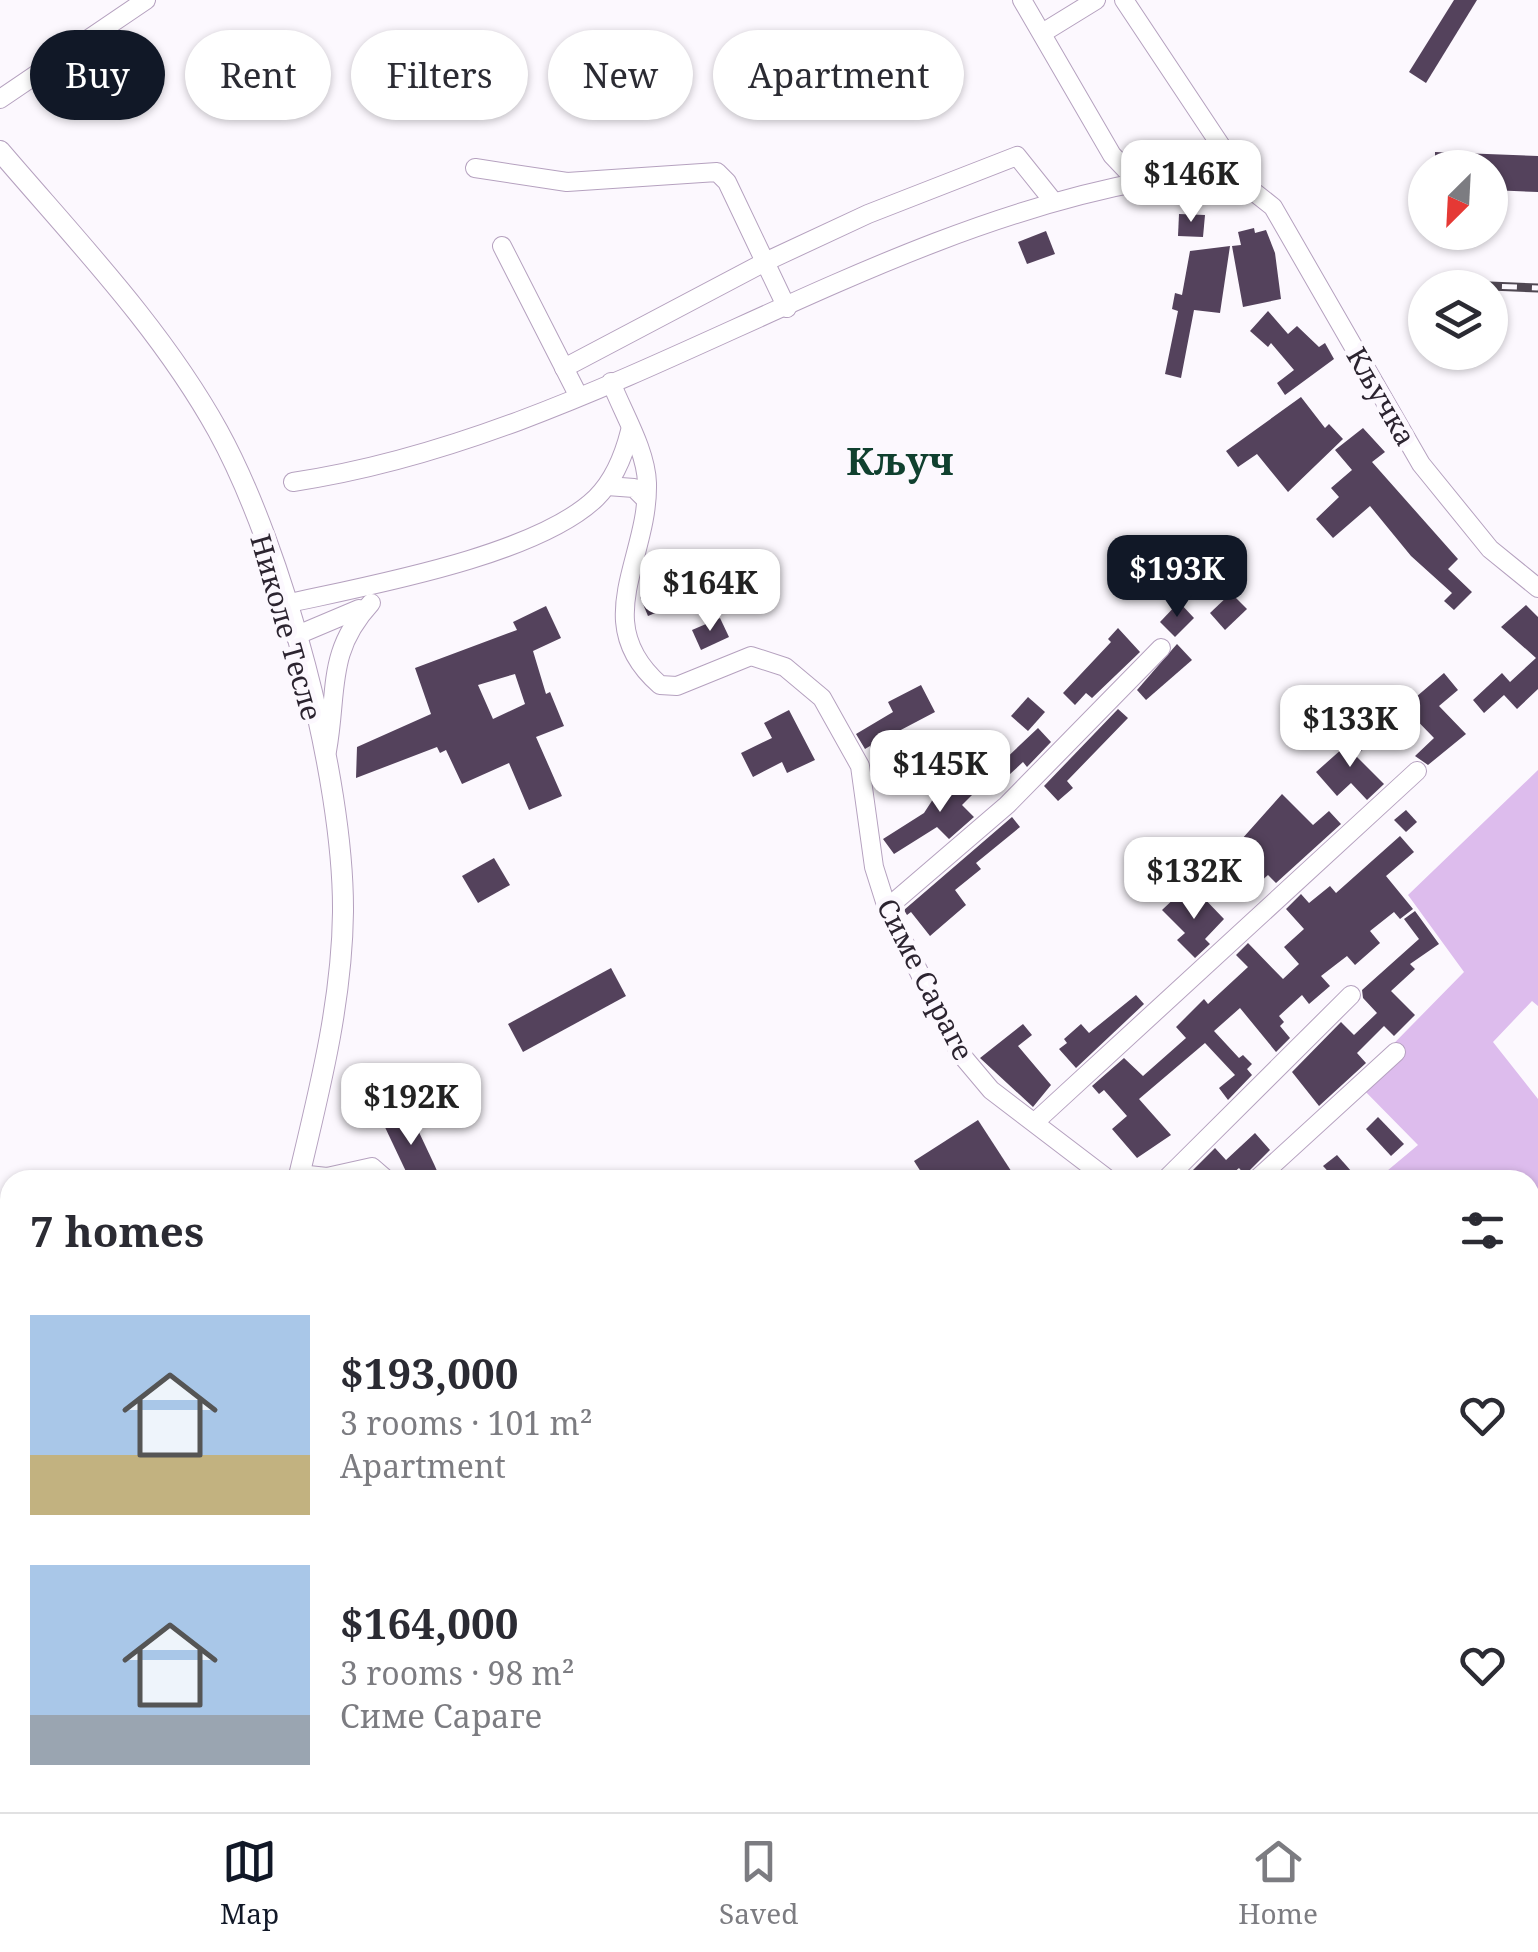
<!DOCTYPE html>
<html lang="en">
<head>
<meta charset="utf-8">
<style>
	:root { --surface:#fff; --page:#f7f7f7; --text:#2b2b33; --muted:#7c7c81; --line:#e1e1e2; --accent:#111827 }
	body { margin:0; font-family:"Noto Serif",serif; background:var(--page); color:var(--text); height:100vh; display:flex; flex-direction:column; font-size:38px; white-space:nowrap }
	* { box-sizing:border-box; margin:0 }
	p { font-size:32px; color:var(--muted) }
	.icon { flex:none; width:55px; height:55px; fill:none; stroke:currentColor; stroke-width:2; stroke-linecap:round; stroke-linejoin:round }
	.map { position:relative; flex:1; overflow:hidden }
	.side { position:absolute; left:0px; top:1170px; width:1540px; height:642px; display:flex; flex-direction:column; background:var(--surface); border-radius:30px 30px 0 0; box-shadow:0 2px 8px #0004 }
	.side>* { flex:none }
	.guide { position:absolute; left:30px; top:30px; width:1000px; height:90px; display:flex; gap:20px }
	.needle { width:65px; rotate:204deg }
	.buttons { position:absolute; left:1408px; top:150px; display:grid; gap:20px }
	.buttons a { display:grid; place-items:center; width:100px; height:100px; border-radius:50%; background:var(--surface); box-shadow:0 2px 8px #0004; font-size:50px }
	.price { position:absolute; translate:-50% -85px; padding:0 22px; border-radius:20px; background:#fff; color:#222; font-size:32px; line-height:65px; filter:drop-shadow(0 2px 5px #0008) }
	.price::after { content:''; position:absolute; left:50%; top:60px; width:30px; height:22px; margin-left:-15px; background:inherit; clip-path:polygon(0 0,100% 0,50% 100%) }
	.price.selected { background:var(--accent); color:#fff }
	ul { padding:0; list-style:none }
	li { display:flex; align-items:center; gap:30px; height:250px; padding:0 30px }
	li span { display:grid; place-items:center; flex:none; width:280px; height:200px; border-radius:0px; color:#555 }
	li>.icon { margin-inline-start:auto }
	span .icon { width:120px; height:120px; fill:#fffc; stroke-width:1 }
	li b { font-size:42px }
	h2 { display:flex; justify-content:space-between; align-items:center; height:120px; padding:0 30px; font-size:42px }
	.tag { padding:0 35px; border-radius:45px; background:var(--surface); box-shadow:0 2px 8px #0004; font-size:35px; line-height:90px }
	.tag.selected { background:var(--accent); color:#fff }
	.dock { display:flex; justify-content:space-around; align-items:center; height:140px; border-top:2px solid var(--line); background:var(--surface); font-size:28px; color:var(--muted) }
	.dock a { display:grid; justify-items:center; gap:5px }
	.dock .selected { color:var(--accent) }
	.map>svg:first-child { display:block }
	.green { fill:#ddbced }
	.forest { fill:#e3baf6 }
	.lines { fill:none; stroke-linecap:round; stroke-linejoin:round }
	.stream { stroke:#c39bd6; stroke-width:5 }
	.building { fill:#54425c; fill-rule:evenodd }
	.minor-casing { stroke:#b5a1bf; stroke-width:20 }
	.tertiary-casing { stroke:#b5a1bf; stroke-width:22 }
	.minor { stroke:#fff; stroke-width:18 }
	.tertiary { stroke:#fff; stroke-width:20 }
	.rail-casing { stroke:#4f4752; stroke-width:9 }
	.rail { stroke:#fcf8fe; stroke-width:5; stroke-dasharray:15; stroke-linecap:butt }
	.labels { text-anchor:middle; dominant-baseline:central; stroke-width:10; stroke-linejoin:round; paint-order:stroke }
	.street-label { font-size:28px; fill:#2c2430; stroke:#fcf8fe }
	.district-label { font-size:38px; font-weight:bold; fill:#10402f; stroke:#fcf8fe }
</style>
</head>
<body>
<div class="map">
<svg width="1538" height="1812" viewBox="0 0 1538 1812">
	<rect width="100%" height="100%" fill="#fcf8fe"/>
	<polygon class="green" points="1538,770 1538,1006 1532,1001 1493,1042 1538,1099 1538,1318 1530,1323 1530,1180 1385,1180 1381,1176 1418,1145 1356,1082 1464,972 1408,895"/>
	<polygon class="forest" points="1538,1683 1538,1812 1352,1812 1362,1803 1530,1802 1530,1687"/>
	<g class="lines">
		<polyline class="stream" points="1040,1802 1045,1812"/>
	</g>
	<g class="building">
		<polygon points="1454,0 1477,0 1426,83 1409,72"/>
		<polygon points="1435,152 1538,156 1538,192 1490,190 1490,168 1435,168"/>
		<polygon points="1179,214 1205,215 1203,237 1178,236"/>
		<polygon points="1254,228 1255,233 1266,230 1275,253 1281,299 1243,307 1232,246 1241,245 1238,232"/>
		<polygon points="1046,231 1055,254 1027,264 1018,242"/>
		<polygon points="1230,246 1220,313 1194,310 1181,378 1165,374 1178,311 1172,309 1175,293 1182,295 1190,251"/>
		<polygon points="1268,311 1288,334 1297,326 1319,347 1325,343 1334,359 1285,395 1277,383 1294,370 1271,343 1268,347 1250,331"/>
		<polygon points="1301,397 1325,428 1329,424 1343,439 1288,492 1257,454 1238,467 1226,451"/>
		<polygon points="1363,428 1385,452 1372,462 1458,559 1448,569 1472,592 1454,610 1444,601 1452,593 1411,556 1370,506 1333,538 1316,519 1339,497 1331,488 1352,470 1335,450"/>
		<polygon points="669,584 677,604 648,616 640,597"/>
		<polygon points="1231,593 1247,609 1225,630 1210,613"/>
		<polygon points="1179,602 1194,618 1175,637 1160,622"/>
		<polygon points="1526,605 1538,617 1538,689 1517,709 1504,695 1484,713 1473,700 1502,673 1510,682 1536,658 1501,627"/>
		<path d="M546 606 561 638 533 651 546 694 550 692 564 726 536 737 562 796 529 810 509 763 462 784 446 750 440 753 437 747 356 778 357 747 431 714 415 668 517 630 513 622ZM515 674 525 704 493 719 478 685Z"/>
		<polygon points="720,618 729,637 701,650 692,630"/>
		<polygon points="1118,628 1140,652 1092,698 1086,693 1075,705 1063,693 1111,642 1108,639"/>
		<polygon points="1177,644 1192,660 1146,700 1137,690"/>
		<polygon points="1444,673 1458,690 1439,706 1466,734 1428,765 1415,756 1434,738 1398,701 1409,691 1416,697"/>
		<polygon points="921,685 935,712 897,732 912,765 884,778 870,746 865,749 856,734 893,712 888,702"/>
		<polygon points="1028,697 1045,712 1028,731 1011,716"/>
		<polygon points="1118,709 1128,718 1067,781 1073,788 1058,801 1044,786"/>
		<polygon points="789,710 815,760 787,773 782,762 753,777 741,753 772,738 764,723"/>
		<polygon points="1038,728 1051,742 1027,767 1023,762 1009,775 999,765"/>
		<polygon points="1361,732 1370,743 1356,756 1384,784 1367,800 1351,783 1337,796 1316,772"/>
		<polygon points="980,766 991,776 962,805 974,817 949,839 937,827 894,854 883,839 924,813 937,793 947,800"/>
		<polygon points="1282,794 1313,825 1329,811 1341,824 1276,883 1268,875 1241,899 1222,878 1243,860 1233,849"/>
		<polygon points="1406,810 1417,822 1406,832 1394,820"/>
		<polygon points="1012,817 1020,827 976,863 981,869 955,890 966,905 930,936 911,912 907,915 904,910"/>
		<polygon points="1400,836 1414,852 1386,876 1413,909 1400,919 1394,912 1370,931 1380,943 1355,965 1347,956 1321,976 1330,986 1309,1004 1302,995 1279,1016 1284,1022 1280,1026 1290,1038 1276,1052 1240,1008 1214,1031 1239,1058 1243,1055 1252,1064 1247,1069 1252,1075 1228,1100 1219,1088 1235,1075 1205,1043 1139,1099 1171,1135 1137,1158 1112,1129 1127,1116 1104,1090 1099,1094 1092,1086 1124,1058 1143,1076 1186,1038 1176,1027 1204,999 1208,1004 1248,967 1236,955 1248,943 1283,979 1299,964 1284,947 1304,929 1286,909 1301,894 1309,903 1330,886 1336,893"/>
		<polygon points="494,858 510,885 478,903 462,876"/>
		<polygon points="1180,893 1190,902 1199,893 1224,919 1205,939 1210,944 1195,958 1177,940 1185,933 1162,910"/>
		<polygon points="1415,911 1439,944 1410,964 1415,969 1391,991 1415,1015 1394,1036 1384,1026 1357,1053 1366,1063 1319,1106 1292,1072 1341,1022 1354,1035 1377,1013 1363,998 1362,990 1419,939 1404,919"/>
		<polygon points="611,968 626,996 523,1052 508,1024"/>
		<polygon points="1136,995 1144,1004 1076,1068 1059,1049 1067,1043 1064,1039 1081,1024 1089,1033"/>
		<polygon points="1023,1024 1032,1035 1018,1046 1051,1085 1033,1107 980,1058"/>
		<polygon points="409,1111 434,1164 441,1180 410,1180 383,1123"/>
		<polygon points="1378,1117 1404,1144 1391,1156 1366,1129"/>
		<polygon points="978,1120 1017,1180 926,1180 914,1161"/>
		<polygon points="1255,1133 1270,1150 1245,1175 1239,1168 1225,1180 1183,1180 1215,1148 1226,1160"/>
		<polygon points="1337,1155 1359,1180 1336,1180 1323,1166"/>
	</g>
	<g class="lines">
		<defs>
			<g id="minor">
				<polyline points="1022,0 1112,155 1130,174 1145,181 1249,188 1273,207 1421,464 1490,549 1538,588"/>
				<polyline points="1124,0 1249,188"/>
				<polyline points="1044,32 1096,0"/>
				<polyline points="0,99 146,0"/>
				<polyline points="475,168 567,182 717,172 727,182 787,308"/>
				<polyline points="502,246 578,395"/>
				<polyline points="564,368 765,262 868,214 1017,156 1053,201"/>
				<path d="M611 382C623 413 646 450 647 483 649 560 588 622 660 685L677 686 751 656 785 667 822 698 860 766 874 867 887 908 959 1052 991 1090 1109 1180"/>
				<path d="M293 482C594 437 848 236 1145 181"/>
				<polyline points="607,486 634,488 646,500"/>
				<path d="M285 604C366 586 536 556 596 498 614 480 624 455 630 431"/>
				<polyline points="295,636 359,609"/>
				<path d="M327 751C338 690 326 652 371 603"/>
				<polyline points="887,908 1007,805 1161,648"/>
				<polyline points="1035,1122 1417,771"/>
				<polyline points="299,1174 327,1177 372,1167 387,1180"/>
				<polyline points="1165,1180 1351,995"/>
				<polyline points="1256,1180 1396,1052"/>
				<polyline points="1530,1361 1538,1355"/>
				<polyline points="1530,1451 1538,1454"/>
			</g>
			<g id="tertiary">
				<path d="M0 151C76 240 161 328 218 431 283 549 344 778 343 912 342 1003 319 1092 298 1180"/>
				<polyline points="163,1802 164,1812"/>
			</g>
		</defs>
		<use href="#minor" class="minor-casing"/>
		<use href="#tertiary" class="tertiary-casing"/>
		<use href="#minor" class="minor"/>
		<use href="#tertiary" class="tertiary"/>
		<defs>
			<polyline id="rail" points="1442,284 1538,288"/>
		</defs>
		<use href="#rail" class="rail-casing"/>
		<use href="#rail" class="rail"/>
	</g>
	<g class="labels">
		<g class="street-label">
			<text transform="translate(1382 396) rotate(60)">Кључка</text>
			<text transform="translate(287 627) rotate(74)">Николе Тесле</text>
			<text transform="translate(926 979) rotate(63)">Симе Сараге</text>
		</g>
		<g class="district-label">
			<text x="900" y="460">Кључ</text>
		</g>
	</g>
</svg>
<div class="buttons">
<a><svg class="needle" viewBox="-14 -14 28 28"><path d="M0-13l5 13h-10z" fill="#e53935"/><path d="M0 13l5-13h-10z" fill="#7c7c81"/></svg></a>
<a><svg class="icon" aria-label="layers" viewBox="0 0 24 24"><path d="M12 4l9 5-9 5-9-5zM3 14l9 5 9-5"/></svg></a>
</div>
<b class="price" style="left:1191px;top:225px">$146K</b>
<b class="price selected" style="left:1177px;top:620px">$193K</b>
<b class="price" style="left:710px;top:634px">$164K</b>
<b class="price" style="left:1350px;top:770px">$133K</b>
<b class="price" style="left:940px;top:815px">$145K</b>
<b class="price" style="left:1194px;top:922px">$132K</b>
<b class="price" style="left:411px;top:1148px">$192K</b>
<div class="guide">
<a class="tag selected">Buy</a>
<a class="tag">Rent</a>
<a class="tag">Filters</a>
<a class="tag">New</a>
<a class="tag">Apartment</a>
</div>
<section class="side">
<h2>7 homes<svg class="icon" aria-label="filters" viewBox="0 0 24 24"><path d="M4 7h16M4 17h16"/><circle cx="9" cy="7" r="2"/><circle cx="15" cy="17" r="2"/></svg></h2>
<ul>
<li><span style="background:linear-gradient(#a9c7e8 70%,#c2b280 0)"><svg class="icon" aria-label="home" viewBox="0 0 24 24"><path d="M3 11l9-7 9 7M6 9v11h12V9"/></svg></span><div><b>$193,000</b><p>3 rooms · 101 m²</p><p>Apartment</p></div><svg class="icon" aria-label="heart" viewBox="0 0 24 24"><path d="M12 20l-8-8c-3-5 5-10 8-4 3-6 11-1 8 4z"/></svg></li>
<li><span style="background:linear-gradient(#a9c7e8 75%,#9aa5b1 0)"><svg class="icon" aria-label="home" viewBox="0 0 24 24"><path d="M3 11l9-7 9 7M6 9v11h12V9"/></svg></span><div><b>$164,000</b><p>3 rooms · 98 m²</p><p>Симе Сараге</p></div><svg class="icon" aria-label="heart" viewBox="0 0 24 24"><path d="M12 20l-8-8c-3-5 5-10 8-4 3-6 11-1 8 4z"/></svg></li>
</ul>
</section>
</div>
<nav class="dock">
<a class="selected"><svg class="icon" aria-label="map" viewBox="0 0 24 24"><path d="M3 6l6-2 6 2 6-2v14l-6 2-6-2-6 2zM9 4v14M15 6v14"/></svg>Map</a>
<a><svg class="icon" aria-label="saved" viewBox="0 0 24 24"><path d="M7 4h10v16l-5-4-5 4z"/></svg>Saved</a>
<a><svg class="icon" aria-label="home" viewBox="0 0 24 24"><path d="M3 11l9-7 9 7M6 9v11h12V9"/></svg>Home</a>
</nav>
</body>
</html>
